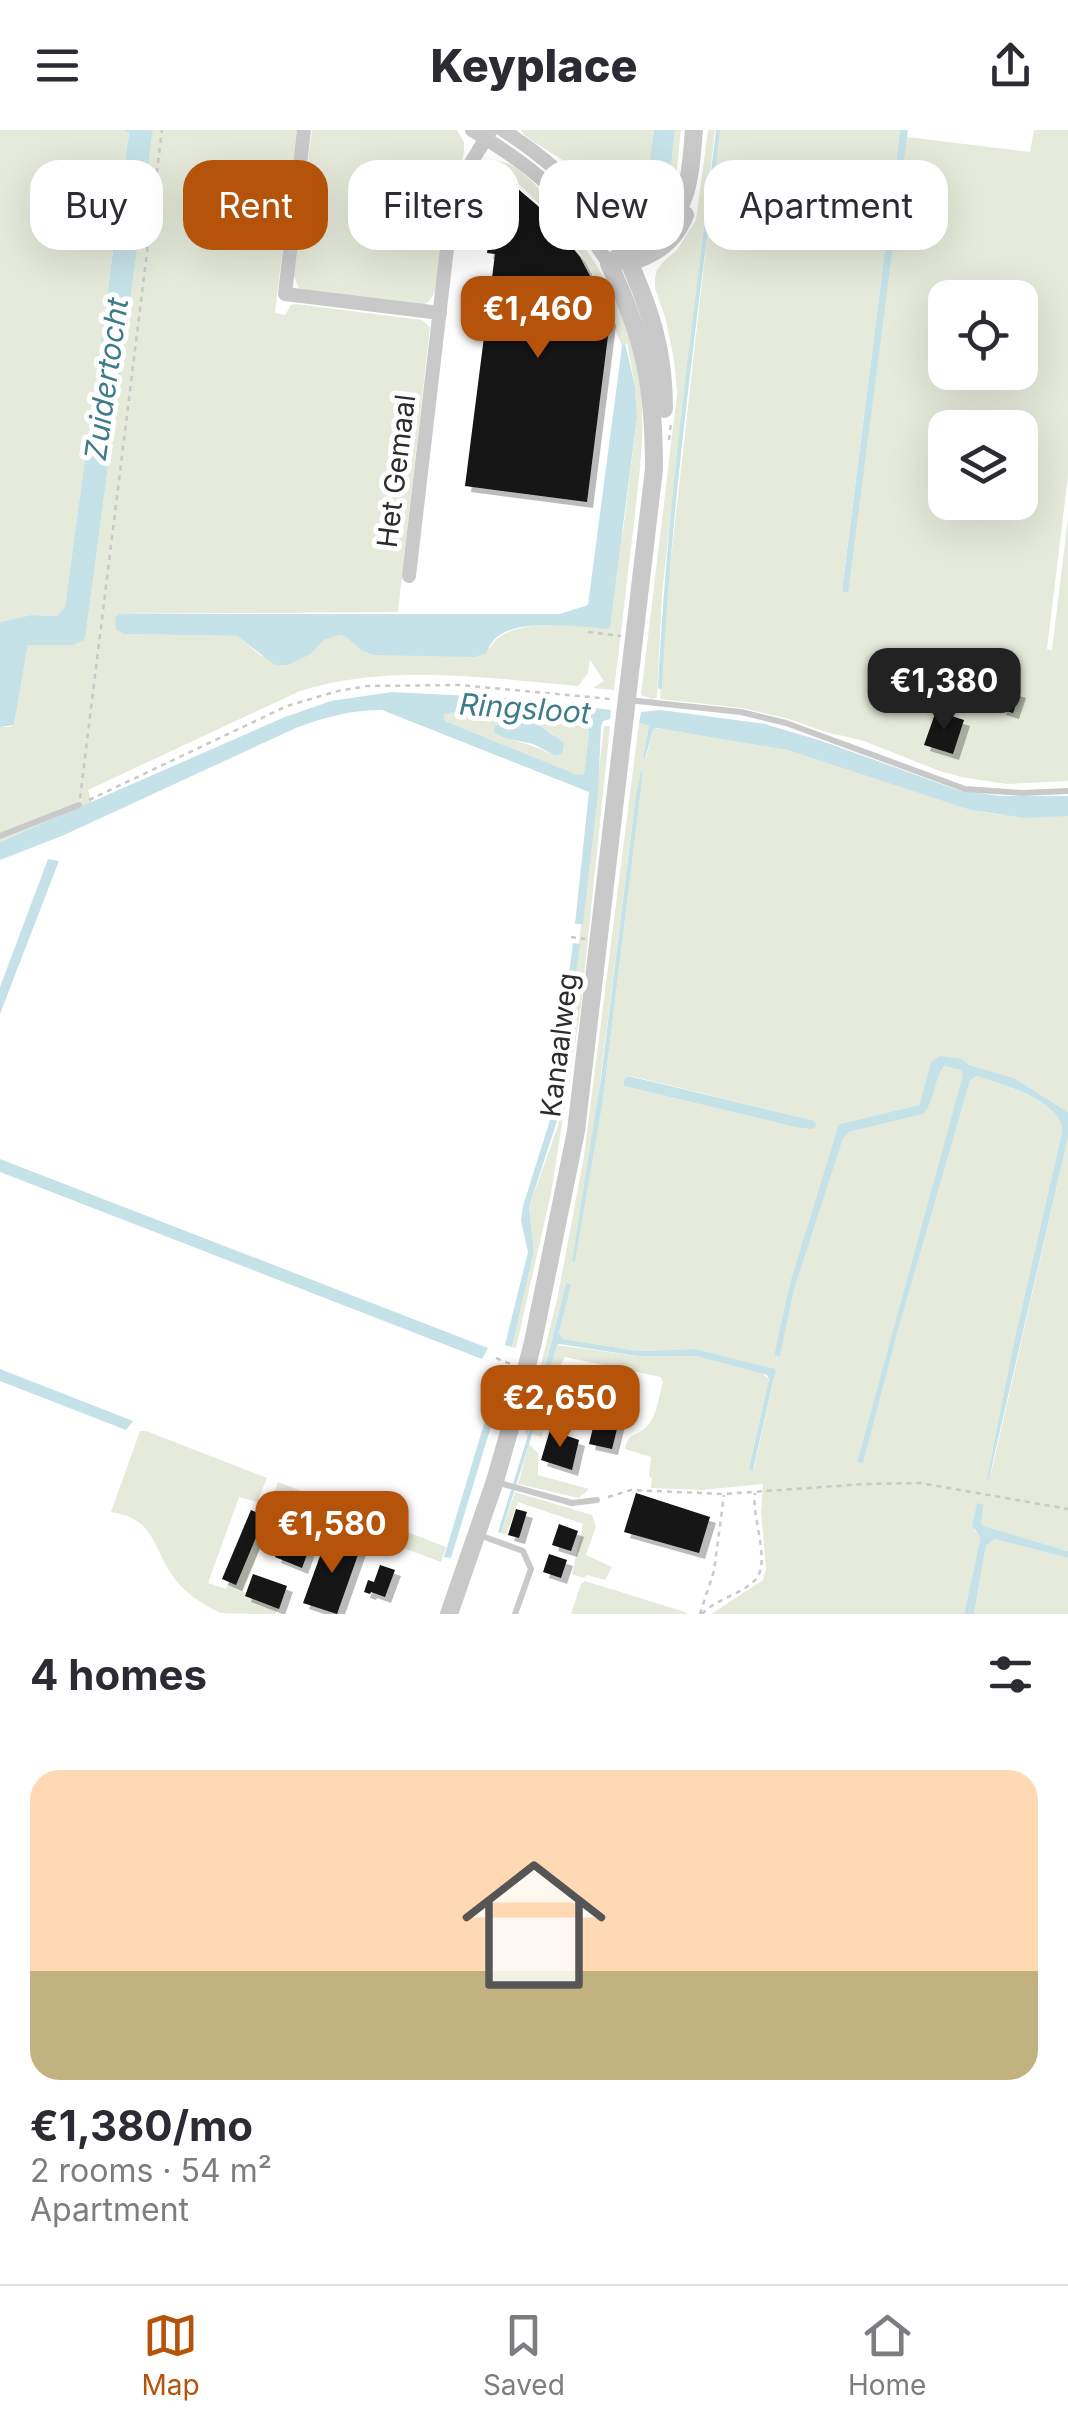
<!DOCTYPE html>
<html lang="en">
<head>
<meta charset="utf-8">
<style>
	:root { --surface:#fff; --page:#f7f7f7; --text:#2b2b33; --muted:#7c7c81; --line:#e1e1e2; --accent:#b45309 }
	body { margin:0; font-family:Inter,sans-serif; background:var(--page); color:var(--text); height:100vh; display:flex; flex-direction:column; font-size:38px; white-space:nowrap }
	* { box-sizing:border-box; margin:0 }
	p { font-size:32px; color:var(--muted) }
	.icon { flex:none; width:55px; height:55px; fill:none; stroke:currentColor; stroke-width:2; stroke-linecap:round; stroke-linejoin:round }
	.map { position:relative; height:1484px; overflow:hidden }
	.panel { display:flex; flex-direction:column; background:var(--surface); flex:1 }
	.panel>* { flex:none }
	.hud { position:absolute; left:30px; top:30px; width:1010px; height:90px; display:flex; gap:20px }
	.fabs { position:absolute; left:928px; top:150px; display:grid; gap:20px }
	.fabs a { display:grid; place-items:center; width:110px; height:110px; border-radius:20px; background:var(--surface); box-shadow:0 10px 40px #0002; font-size:50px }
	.price { position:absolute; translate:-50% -85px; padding:0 22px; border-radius:20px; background:var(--accent); color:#fff; font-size:32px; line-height:65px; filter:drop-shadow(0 2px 5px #0008) }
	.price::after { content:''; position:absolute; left:50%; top:60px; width:30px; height:22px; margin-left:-15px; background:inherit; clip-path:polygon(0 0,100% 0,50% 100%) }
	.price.active { background:#222; color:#fff }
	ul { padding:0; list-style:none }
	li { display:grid; align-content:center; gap:20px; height:530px; padding:0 30px }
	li+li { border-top:2px solid var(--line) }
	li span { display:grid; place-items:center; height:310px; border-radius:30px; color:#555 }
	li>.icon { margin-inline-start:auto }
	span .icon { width:180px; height:180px; fill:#fffc; stroke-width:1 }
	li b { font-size:42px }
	h2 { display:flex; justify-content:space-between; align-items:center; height:120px; padding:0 30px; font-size:42px }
	.chip { padding:0 35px; border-radius:30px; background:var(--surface); box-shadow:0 10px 40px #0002; font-size:35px; line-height:90px }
	.chip.active { background:var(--accent); color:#fff }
	header { display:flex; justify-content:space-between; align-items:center; height:130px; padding:0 30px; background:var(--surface); font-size:45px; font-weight:800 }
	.tabs { display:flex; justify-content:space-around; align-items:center; height:140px; border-top:2px solid var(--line); background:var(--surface); font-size:28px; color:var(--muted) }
	.tabs a { display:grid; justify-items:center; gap:5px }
	.tabs .active { color:var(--accent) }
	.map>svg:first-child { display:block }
	.green { fill:#e5eada; fill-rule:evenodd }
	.water { fill:#c6e2e9; fill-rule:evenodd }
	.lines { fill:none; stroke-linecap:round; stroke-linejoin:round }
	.stream { stroke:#c6e2e9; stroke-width:4 }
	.building { fill:#131313; filter:url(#shadow) }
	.path { stroke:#c9c9c9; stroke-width:2.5; stroke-dasharray:5 5; stroke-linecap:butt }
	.service { stroke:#c9c9c9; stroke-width:6 }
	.minor { stroke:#c9c9c9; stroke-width:14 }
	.tertiary { stroke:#c9c9c9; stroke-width:18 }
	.labels { text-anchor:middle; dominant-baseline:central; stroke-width:10; stroke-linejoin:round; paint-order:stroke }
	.street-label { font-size:28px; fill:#2c2c2c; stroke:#fff }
	.water-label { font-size:30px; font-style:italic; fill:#3e7c8b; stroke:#fff }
</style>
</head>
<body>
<header><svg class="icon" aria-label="menu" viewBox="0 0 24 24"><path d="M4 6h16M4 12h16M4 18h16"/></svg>Keyplace<svg class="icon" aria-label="share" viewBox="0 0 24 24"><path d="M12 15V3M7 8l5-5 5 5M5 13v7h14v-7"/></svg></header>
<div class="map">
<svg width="1068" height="1484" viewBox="0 0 1068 1484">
	<defs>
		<filter id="shadow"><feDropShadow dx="6" dy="6" stdDeviation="0" flood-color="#0004"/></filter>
	</defs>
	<rect width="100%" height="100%" fill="#fff"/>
	<g class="green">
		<polygon points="0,0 123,0 129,2 65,478 57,486 31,485 0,492"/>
		<path d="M153 0H297L275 183 285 185 291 175 296 174 422 190 430 197 398 482 120 484 116 500 124 504 237 506 261 526 299 529 311 524 324 510 339 505 346 507 362 521 490 518C503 491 559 494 585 496L623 402 637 287 635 256 627 213 622 216C618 206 614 197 612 187 602 149 563 97 535 70 523 58 509 44 492 38L471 73 470 82 459 80C463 58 477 24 506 33 536 41 598 133 611 161 624 188 634 219 639 249 647 297 639 345 634 393 627 449 621 505 614 560L593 558 604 551 590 530 588 543 578 556C486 548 390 533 300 561L88 660 92 673 0 712V597H10L14 595 28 515H73L86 502Z"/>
		<path d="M312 0H457L464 12V21L462 32 449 56 446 69 436 157C433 167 430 173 420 176L304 161 298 157 293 143Z"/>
		<path d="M521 0H654L645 73 668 65 675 0H681C677 29 679 90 640 94 632 95 625 93 618 88 604 77 595 59 582 46 567 31 542 18 524 5Z"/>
		<polygon points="708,0 715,0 662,463 657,567 653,569 641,565 677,264 674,229 665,187 655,159 655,149 657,140 664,131 677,120 696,90"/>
		<path d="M719 0H900L842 460 847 463 907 7 1030 22 1034 0H1068V346L1047 519 1052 520 1068 388V651L1007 654 961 647 937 640 864 611 826 602 789 589 742 578 660 569 663 499ZM945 168H1020V242H945ZM945 298H1020V372H945Z"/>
		<path d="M457 582 516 590V592L495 595 493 602C513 611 534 615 554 625L553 604 538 594 539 588 551 587 584 593 589 602 584 644 578 645 445 591 444 583Z"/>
		<path d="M639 593 649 596 643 627 646 628 653 599 655 598 787 620 970 680 1000 685 1068 686V982L1014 948 969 935 931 932 919 975 840 994 808 1095 774 1224 780 1225 794 1160 843 1009 849 1002 924 984C935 970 934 950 944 936L961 940 964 945 857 1332 863 1334 897 1204 970 951 976 946C999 953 1064 972 1062 1002L1014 1212 990 1348 1068 1008V1421L982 1396 981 1393 984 1376 974 1400 979 1405 980 1409 964 1484H711L763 1450 766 1439 761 1382 763 1354 701 1360 651 1358 652 1348 649 1346 651 1327 625 1319C628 1301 638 1307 648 1295 657 1285 659 1265 663 1252L661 1247 565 1227 559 1238 542 1307 532 1304V1302L557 1215 637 1226H696L763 1244 769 1249 749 1336 750 1340 754 1339 776 1239 696 1219 638 1221 561 1209 559 1204 570 1154 566 1153 527 1308 525 1301 558 1165 584 1026ZM641 641 643 643 603 969 592 1016 636 664ZM628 946 635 947 812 990 808 999 799 998 624 956 623 951Z"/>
		<polygon points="604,596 610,596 581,876 551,1063 516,1218 512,1217 534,1121 529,1077 558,996"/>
		<path d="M140 1301H146L267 1348 257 1372 239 1367 208 1453 226 1459 257 1377 274 1383 243 1462 278 1477 276 1484C259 1484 236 1484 221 1483 204 1476 182 1461 172 1445 152 1415 154 1388 111 1382Z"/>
		<polygon points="529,1314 538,1323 538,1345 589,1359 579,1368 518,1354"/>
		<polygon points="278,1352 446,1417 441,1432 272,1369"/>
		<polygon points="515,1362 592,1385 596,1396 586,1425 612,1437 605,1450 587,1445 584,1448 572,1444 583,1394 518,1372 506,1405 501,1403"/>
		<polygon points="995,1409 1068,1428 1068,1484 974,1484 986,1416"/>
		<polygon points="585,1451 685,1482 688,1484 571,1484 581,1454"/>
	</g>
	<g class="water">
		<polygon points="123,0 153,0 86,502 84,510 73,515 28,515 14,595 0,597 0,492 31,485 57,486 65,477 129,3"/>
		<polygon points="654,0 675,0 668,65 644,73"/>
		<polygon points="900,0 908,0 848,463 842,461"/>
		<path d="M625 213 635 256 637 287 610 497 607 499C580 497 514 487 494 510 490 514 488 519 485 524L474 527 374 525 362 521 346 507 339 505 324 510 311 524 288 535H275L237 506 124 504 116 500 115 488 119 484H560L588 475 622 216Z"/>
		<path d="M392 562 528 569 611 580 610 589 603 591 601 597 598 662 583 794H575L589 662 382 580C351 580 325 587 296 598L64 705 0 730V712L285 587 331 571ZM457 582 516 590V592L495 595 493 602 505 608 533 614 554 625 562 624 564 613 538 594 539 588 551 587 584 593 589 602 584 644 578 645 445 591 444 584Z"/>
		<polygon points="661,580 765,594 822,611 958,660 1000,666 1068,666 1068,686 1025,688 970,680 787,620 656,598 653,599 645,629 643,627 649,596 639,593 641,582"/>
		<polygon points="641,641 643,643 603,969 575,1131 572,1132 601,948 636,664"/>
		<polygon points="48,729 59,731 0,884 0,857"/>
		<polygon points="573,813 580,814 557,991 529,1077 534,1121 512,1217 505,1215 528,1122 521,1091 523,1076 550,990"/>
		<path d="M940 926 962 929 969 935 1014 948 1068 982V1008L989 1348 987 1350 1014 1212 1062 1002C1064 972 1000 953 976 946L970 951 897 1204 863 1334 857 1332 963 945 961 940 944 936C934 950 935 970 924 984L849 1002 843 1009 794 1160 780 1226 774 1225 791 1150 838 997 840 994 919 975 931 932Z"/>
		<polygon points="628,946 812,990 817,995 812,999 799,998 624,956 623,951"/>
		<polygon points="0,1029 488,1218 482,1229 0,1042"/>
		<polygon points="566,1153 571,1154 559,1203 562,1209 638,1221 696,1219 776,1239 753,1340 750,1341 749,1337 769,1249 767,1245 696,1226 637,1226 559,1214 557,1215 529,1314 501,1403 498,1402 529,1302"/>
		<polygon points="0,1239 133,1291 126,1300 0,1251"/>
		<polygon points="499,1244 506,1247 451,1428 444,1427"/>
		<polygon points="977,1373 984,1375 981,1393 983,1396 1068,1421 1068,1428 995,1409 986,1416 974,1484 964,1484 980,1409 979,1405 972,1396"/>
	</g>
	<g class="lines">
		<path class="stream" d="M660 557C669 371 696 185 718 0"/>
	</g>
	<g class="building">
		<polygon points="498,42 538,76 580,127 598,161 610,190 587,372 465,356 484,207 503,210 510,158 491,156 495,124 487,123 496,59 497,59"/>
		<polygon points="975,541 998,549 994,561 971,553"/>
		<polygon points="1007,558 1020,562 1013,583 1000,579"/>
		<polygon points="936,581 964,590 953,624 924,615"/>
		<polygon points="600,1269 623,1275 612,1319 589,1314"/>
		<polygon points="550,1300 579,1310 572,1340 541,1330"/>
		<polygon points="636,1363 710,1387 699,1423 624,1402"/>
		<polygon points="516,1379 527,1382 519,1408 508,1405"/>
		<polygon points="251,1380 265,1386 236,1455 222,1449"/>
		<polygon points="287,1393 315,1403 302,1438 275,1427"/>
		<polygon points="559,1394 578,1401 571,1421 552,1415"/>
		<polygon points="327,1407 360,1419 337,1484 303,1473"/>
		<polygon points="549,1424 567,1430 561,1448 543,1442"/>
		<polygon points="380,1435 395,1440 385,1467 371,1462 370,1464 364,1462 368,1450 374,1452"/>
		<polygon points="253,1444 287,1456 279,1479 245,1466"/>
	</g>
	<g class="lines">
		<g class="path">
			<polyline points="486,80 489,54 498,55"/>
			<polyline points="669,310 671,293"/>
			<polyline points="588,502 621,506"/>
			<polyline points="80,668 162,0"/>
			<polyline points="89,670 287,576 338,561 367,556 459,555 611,569"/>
			<polyline points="571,807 585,809"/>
			<polyline points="496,1228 513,1235"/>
			<polyline points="608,1367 631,1360 724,1364 865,1354 920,1353 1068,1379"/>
			<polyline points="700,1484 714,1441 724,1365"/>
			<path d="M702 1484C717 1468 743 1464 756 1449 771 1431 751 1386 755 1363"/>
		</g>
		<g class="service">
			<polyline points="628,570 741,582 786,593 965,659 1022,663 1068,661"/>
			<polyline points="0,706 79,675"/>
			<polyline points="496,1352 572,1373 597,1370"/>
			<polyline points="479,1405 523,1421 531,1439 515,1484"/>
		</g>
		<g class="minor">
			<polyline points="304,0 285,164 440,183"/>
			<path d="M472 0C503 19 537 41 562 69 580 89 594 112 609 134L629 132C601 76 556 34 503 0"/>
			<polyline points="409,446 452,75 461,49 491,0"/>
		</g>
		<g class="tertiary">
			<path d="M664 279C664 222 652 184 629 132 655 125 675 111 685 85"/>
			<path d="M449 1484 495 1351 519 1267 533 1212 576 1001 654 339C654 256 645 210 609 134 626 120 647 112 663 98 691 74 691 33 694 0"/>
		</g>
	</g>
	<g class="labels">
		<g class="street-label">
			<text transform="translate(396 341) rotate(-83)">Het Gemaal</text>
			<text transform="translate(559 915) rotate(-83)">Kanaalweg</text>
		</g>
		<g class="water-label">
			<text transform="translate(106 249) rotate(-82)">Zuidertocht</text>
			<text transform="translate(525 578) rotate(4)">Ringsloot</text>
		</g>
	</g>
</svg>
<div class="fabs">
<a><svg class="icon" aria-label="locate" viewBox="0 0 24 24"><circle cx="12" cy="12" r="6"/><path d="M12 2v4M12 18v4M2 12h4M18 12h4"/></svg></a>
<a><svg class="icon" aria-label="layers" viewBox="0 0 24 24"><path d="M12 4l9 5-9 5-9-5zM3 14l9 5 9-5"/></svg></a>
</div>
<b class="price" style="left:538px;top:231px">€1,460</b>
<b class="price active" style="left:944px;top:603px">€1,380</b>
<b class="price" style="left:560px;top:1320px">€2,650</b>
<b class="price" style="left:332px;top:1446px">€1,580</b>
<div class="hud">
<a class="chip">Buy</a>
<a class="chip active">Rent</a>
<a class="chip">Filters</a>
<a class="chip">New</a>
<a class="chip">Apartment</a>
</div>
</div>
<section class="panel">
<h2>4 homes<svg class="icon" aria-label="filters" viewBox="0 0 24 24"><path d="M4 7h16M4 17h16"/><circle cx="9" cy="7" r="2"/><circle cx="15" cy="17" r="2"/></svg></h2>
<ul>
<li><span style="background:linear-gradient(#ffd9b3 65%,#c2b280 0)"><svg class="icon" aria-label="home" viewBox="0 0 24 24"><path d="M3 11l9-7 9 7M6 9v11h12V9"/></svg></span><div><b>€1,380/mo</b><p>2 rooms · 54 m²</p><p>Apartment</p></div></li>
</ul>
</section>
<nav class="tabs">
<a class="active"><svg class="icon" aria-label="map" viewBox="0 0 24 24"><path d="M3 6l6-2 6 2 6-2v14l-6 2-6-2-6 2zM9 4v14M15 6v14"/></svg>Map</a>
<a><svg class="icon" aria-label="saved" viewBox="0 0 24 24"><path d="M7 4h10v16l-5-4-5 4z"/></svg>Saved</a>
<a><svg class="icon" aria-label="home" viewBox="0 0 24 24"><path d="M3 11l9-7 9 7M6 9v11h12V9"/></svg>Home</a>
</nav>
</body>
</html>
